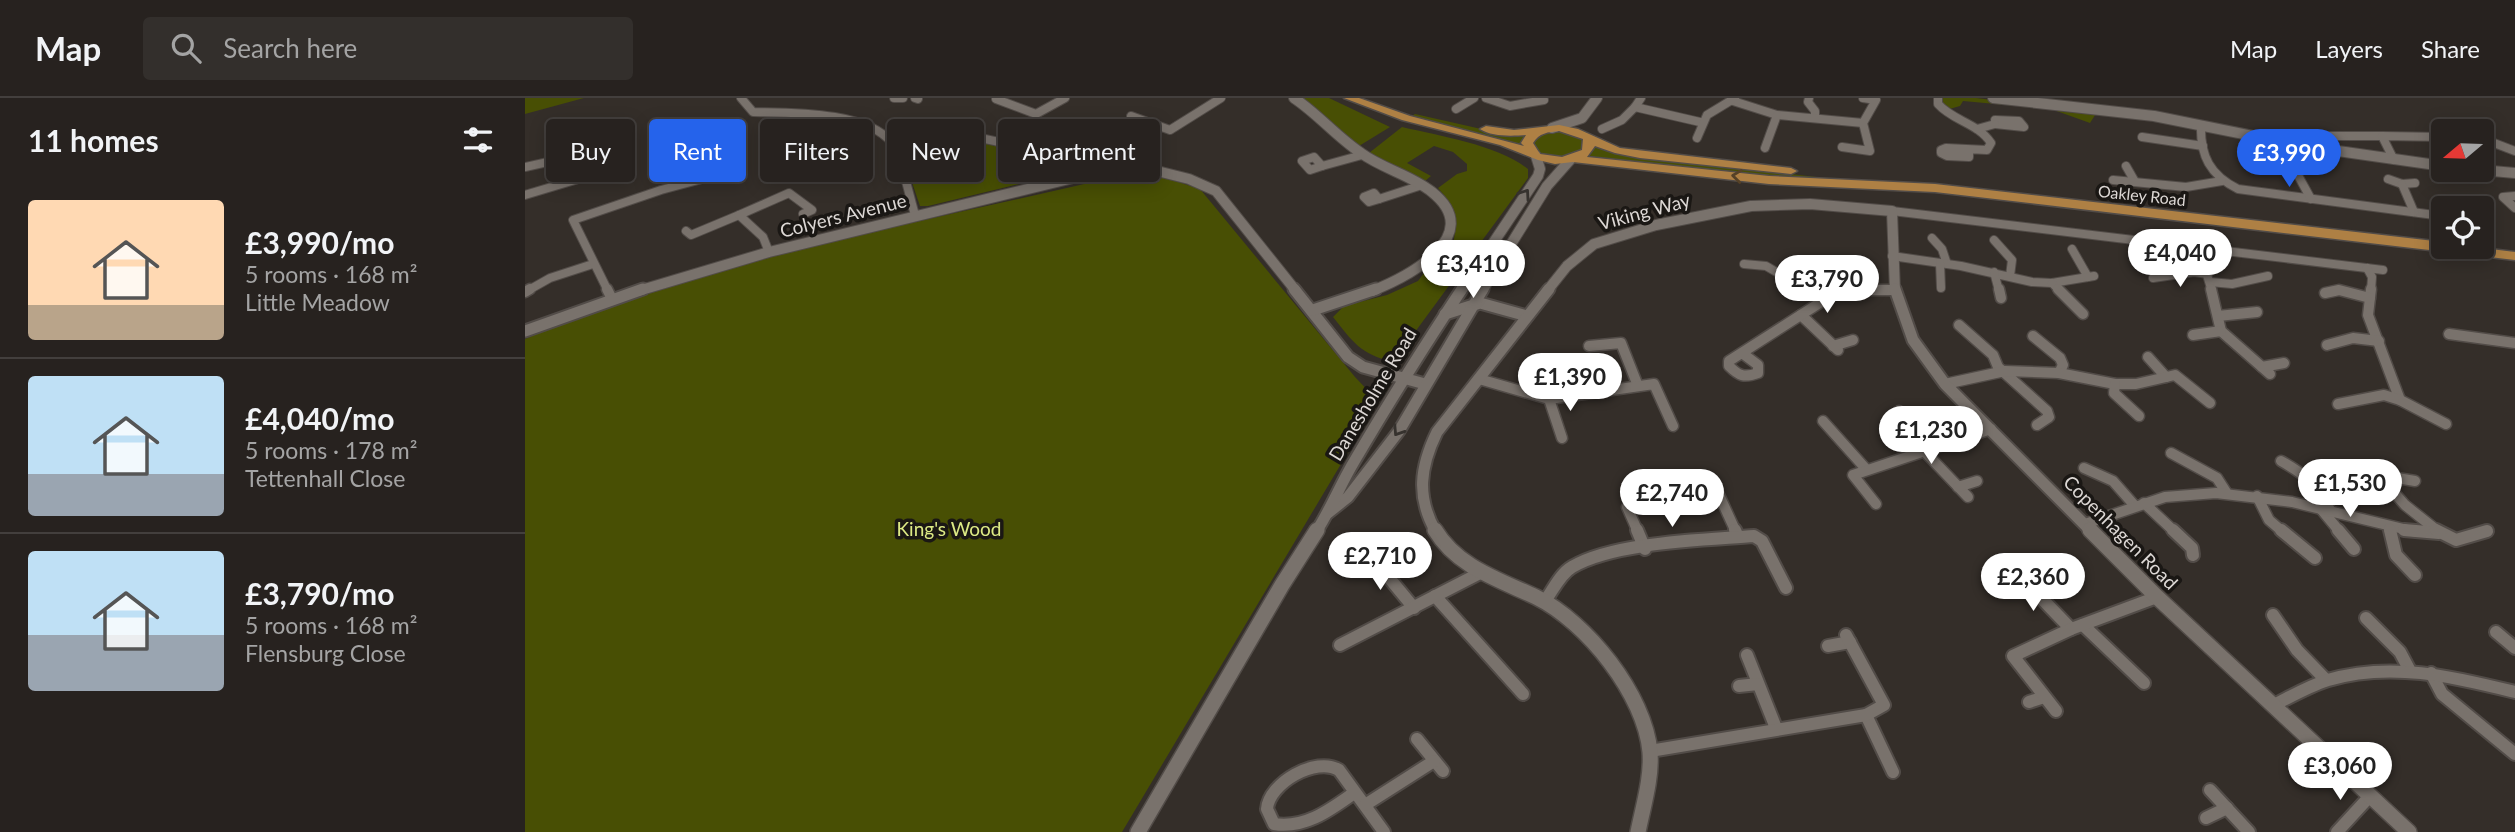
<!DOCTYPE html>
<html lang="en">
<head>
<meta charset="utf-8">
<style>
	:root { --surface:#27221f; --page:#332f2c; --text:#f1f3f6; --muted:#a4a4a4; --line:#433f3d; --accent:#2563eb }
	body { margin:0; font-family:Lato,sans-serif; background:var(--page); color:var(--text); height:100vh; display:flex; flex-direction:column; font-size:26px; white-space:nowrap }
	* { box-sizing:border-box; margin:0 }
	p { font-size:23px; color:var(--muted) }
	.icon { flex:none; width:38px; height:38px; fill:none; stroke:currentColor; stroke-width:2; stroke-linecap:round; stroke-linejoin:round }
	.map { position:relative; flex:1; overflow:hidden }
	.sheet { display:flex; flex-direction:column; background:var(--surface); width:525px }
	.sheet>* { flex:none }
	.hud { position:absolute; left:21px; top:21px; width:665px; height:63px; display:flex; gap:14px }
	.needle { width:46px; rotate:251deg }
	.buttons { position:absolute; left:1906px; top:21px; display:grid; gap:14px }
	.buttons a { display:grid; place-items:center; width:63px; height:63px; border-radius:7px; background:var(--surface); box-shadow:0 4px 18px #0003,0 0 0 2px var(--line); font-size:35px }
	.price { position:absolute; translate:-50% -60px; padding:0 16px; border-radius:24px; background:#fff; color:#222; font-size:23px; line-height:46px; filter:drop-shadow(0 2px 4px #0008) }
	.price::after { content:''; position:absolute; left:50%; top:42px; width:21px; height:16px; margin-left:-10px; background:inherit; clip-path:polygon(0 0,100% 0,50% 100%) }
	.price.on { background:var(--accent); color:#fff }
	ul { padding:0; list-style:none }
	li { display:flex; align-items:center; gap:21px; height:175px; padding:0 28px }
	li+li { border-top:2px solid var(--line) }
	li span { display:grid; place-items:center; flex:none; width:196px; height:140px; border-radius:7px; color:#555 }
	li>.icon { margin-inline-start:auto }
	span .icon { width:84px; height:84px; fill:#fffc; stroke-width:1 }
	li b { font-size:30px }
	h2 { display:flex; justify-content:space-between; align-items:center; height:84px; padding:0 28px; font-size:30px }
	.pill { padding:0 24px; border-radius:7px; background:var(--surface); box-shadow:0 4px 18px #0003,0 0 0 2px var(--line); font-size:24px; line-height:63px }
	.pill.on { background:var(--accent); color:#fff }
	header { display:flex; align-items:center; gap:42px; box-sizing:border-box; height:98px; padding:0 35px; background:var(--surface); border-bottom:2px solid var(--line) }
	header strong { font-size:33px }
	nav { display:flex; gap:38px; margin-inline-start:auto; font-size:24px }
	.search { width:490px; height:63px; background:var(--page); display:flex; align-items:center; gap:18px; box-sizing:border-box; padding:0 24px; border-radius:7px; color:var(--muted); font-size:26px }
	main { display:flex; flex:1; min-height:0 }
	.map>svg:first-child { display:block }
	.green { fill:#484f04 }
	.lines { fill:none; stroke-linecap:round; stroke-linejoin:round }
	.minor-far2-casing { stroke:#524c48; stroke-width:10 }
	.minor-far1-casing { stroke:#524c48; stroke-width:13 }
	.minor-casing { stroke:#524c48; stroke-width:16 }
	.tertiary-far2-casing { stroke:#524c48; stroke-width:12 }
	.tertiary-far1-casing { stroke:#524c48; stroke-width:15 }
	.tertiary-casing { stroke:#524c48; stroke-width:18 }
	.primary-casing { stroke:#524c48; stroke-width:3 }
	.minor-far2 { stroke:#79726c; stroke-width:8 }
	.minor-far1 { stroke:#79726c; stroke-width:10 }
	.minor { stroke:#79726c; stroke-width:12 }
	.tertiary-far2 { stroke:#79726c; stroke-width:10 }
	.tertiary-far1 { stroke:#79726c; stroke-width:11 }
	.tertiary { stroke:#79726c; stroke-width:15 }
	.primary { fill:#ae8044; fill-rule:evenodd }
	.oneway { stroke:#554127 }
	.oneway2 { stroke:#36322e }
	.labels { text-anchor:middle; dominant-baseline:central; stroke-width:7; stroke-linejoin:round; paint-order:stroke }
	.far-street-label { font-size:16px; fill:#ddd8d5; stroke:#1a1714 }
	.street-label { font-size:19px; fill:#ddd8d5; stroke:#1a1714 }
	.park-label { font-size:19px; fill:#ddea85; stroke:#1a1714 }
</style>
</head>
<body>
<header>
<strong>Map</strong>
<div class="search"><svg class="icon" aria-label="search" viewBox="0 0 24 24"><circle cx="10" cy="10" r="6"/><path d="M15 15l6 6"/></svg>Search here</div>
<nav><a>Map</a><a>Layers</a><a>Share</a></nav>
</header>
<main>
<section class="sheet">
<h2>11 homes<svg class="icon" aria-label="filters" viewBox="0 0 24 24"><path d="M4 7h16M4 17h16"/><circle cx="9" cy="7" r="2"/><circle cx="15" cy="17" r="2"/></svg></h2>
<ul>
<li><span style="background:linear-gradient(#ffd9b3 75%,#b9a48a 0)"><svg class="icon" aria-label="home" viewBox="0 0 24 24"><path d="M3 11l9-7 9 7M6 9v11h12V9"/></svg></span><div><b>£3,990/mo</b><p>5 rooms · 168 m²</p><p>Little Meadow</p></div></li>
<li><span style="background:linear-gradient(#bfe0f5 70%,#9aa5b1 0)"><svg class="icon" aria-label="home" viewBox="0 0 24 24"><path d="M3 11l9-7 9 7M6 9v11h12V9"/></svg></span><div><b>£4,040/mo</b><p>5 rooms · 178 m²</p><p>Tettenhall Close</p></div></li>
<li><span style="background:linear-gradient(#bfe0f5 60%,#9aa5b1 0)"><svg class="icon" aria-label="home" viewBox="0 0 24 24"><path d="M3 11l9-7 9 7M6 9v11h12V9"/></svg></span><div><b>£3,790/mo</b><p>5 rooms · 168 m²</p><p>Flensburg Close</p></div></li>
</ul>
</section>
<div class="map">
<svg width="1990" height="734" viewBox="0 0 1990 734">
	<rect width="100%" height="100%" fill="#342e29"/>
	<g class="green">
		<polygon points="0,0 59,0 0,16"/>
		<polygon points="773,0 804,0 865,29 834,48"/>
		<polygon points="1417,0 1451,0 1572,14 1565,25 1526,11 1438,3 1435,8 1421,12 1416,7"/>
		<polygon points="890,16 974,35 1003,36 996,43 998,48 886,19"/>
		<path d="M409 28 422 32 418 35 424 41 431 38 509 54C519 65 532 64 540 75L403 108H395L372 40Z"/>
		<path d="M877 29C915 38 973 47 1003 71V80L868 264C835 256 828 244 808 219L819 208 862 197 893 183 907 164 928 147C933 118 932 112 913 90L932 76 942 73V66L928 54 909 48 882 65 906 78 900 83 844 55Z"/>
		<path d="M1031 32 1054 38 1059 42V51C1042 61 1030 61 1012 55L1006 43 1015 35Z"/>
		<polygon points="1069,47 1089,55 1342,85 1229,78 1063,58"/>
		<path d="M608 77H631L675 91 830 279 851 301 841 324 597 734H0V241C180 164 378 128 568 84Z"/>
	</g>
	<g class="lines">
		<defs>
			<g id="minor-far2">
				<path d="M216 0 228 14C265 15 342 13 367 45 376 57 385 101 390 117"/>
				<polyline points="369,0 378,0"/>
				<polyline points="390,0 393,1"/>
				<polyline points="961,0 985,8 1019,2"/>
				<polyline points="1116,0 1110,9 1175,24"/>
				<polyline points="1284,0 1283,4 1290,13 1290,19"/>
				<path d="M1413 0V6C1428 23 1453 25 1466 45L1462 52 1421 50 1416 52V55L1422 58 1444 59V53"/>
				<polyline points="471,1 511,16 540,0"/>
				<polyline points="1208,3 1252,17 1338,25"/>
				<polyline points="931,11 949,0"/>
				<polyline points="606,18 645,32 696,0"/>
				<polygon points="1470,22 1494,23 1499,29 1470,26"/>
				<path d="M1676 27C1675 58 1685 77 1713 91L1917 118"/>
				<polyline points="1077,31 1097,22 1110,9"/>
				<polyline points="1452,31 1470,26"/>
				<polyline points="363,38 413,25 437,36 516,53 523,60"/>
				<polyline points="1785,38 1857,38"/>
				<polyline points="1617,39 1678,48"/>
				<polyline points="1172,40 1182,17 1210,0"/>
				<polyline points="1956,40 1990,53"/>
				<polyline points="1317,49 1345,53 1338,25 1351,2 1338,0"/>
				<polyline points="1240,50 1252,17"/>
				<polygon points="789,59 797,68 785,72 777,63"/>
				<polyline points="1869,62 1857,38 1918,39"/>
				<polyline points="1756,65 1769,70 1786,101"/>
				<polyline points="797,68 837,57"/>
				<polyline points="1601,68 1609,82"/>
				<polyline points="0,69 54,57 62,59 65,69 60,79 0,97"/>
				<polyline points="1769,70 1787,68"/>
				<polyline points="1863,81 1877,86 1890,85"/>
				<polyline points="1588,82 1661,89 1697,83"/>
				<polyline points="1877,86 1889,114"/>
				<polygon points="849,95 854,101 844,104 839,99"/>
				<polyline points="1990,98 1978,99 1990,110"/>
				<polyline points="854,101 897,87"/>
				<polyline points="1367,113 1858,172"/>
				<polyline points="161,133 166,137 214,117"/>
				<polyline points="1407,140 1417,151 1422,166"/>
				<polyline points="1469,142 1487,162 1485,178"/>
				<polyline points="1673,149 1687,193"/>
				<polyline points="1547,151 1563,179"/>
				<polyline points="244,154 238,139 214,117 264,95 287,112 278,116"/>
				<polyline points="1367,158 1436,168 1507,184 1527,185 1569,178"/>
				<polyline points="1415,165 1416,190"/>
				<polyline points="1219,166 1241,168 1284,193"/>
				<polyline points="1842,170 1847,179 1846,193"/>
				<polyline points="1469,174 1474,193"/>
				<polyline points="1628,180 1669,174 1683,176"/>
				<polyline points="1685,184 1707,186 1743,178"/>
				<polyline points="1527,185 1535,193"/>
				<polyline points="2,193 25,180 68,166"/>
				<polyline points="83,193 48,122 136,92 203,74"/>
				<polyline points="1323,193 1370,192"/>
				<polyline points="1809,193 1818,193"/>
			</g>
			<g id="minor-far1">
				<polyline points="82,191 87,201"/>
				<polyline points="1281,191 1298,201"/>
				<polyline points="1474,191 1476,200"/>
				<polyline points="1533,191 1558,216"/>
				<polyline points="1686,191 1696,233 1745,276"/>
				<polyline points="1846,191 1843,217 1875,302"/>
				<polyline points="0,194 5,191"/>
				<polyline points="1800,195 1814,192 1845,200"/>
				<polyline points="1276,217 1313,252"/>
				<polyline points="1693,218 1732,214"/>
				<polyline points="1434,227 1468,257 1473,269 1522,313 1524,319 1512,327"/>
				<polyline points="1924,236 1990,245"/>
				<polyline points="1668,237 1696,233"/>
				<polyline points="1508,238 1535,260 1538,267 1534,275"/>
				<polyline points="1802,247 1828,240 1854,243"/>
				<polyline points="1064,248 1096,245 1113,288"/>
				<polyline points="1308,248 1328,242"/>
				<path d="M1217 255 1233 267V275C1219 280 1214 278 1204 268V263L1307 197 1333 192H1370"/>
				<polyline points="1623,259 1641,279"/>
				<polyline points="1737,269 1759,265"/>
				<polyline points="954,281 1024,301 1129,286 1148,328"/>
				<polyline points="1420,286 1480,273 1534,275 1590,286 1611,286 1650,277 1685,305"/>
				<polyline points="1590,286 1589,295 1614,318"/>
				<polyline points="1024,301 1037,340"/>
				<polyline points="1813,306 1859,297 1875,302 1921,326"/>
				<polyline points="1374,313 1411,350"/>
				<polyline points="1298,323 1341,371"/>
				<polyline points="1400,354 1443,399"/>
				<polyline points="1646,355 1692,380 1701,394"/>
				<path d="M1756 363C1779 376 1794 387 1805 412"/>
				<polyline points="1559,370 1588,383 1610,408"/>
				<polyline points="1181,379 1189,386 1211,434"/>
				<polyline points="1890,383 1866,379 1859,383 1880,407 1914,434"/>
				<polyline points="1433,389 1452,383"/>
				<polyline points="1732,398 1744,422 1758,434"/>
				<polyline points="1619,405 1650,434"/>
				<polyline points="1351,406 1328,377 1466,331"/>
				<polyline points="1102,409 1113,434"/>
				<polyline points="1796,411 1815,434"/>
				<polyline points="1560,426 1640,399 1691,395 1767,404 1891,434"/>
				<polyline points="1864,430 1865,434"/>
			</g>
			<g id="minor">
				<polyline points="1112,432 1120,451"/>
				<polyline points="1210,432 1213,439"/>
				<polyline points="1648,432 1667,450 1668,457"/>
				<polyline points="1756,432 1790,460"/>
				<polyline points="1813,432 1829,451"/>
				<polyline points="1865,432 1871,457 1890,477"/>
				<polyline points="1879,432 1914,435"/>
				<polyline points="1911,432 1931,442 1962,433"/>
				<polyline points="846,458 889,510"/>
				<polyline points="1494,477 1546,531"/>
				<polyline points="910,498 998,596"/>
				<path d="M1020 503C1028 492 1035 476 1047 469 1089 444 1180 442 1229 438L1237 443 1261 490"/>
				<polyline points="1748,517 1772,552 1801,582"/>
				<polyline points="1841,520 1875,554 1884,571"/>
				<polyline points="1558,527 1619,585"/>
				<polyline points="1971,534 1990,550"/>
				<polyline points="815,547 957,474"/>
				<polyline points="1303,548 1325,544"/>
				<polyline points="1222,557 1251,630"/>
				<polyline points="1906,575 1917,596 1990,656"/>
				<polyline points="1214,588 1233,586"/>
				<polyline points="1504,604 1519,599"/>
				<path d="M1749 607C1767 598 1784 588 1803 582 1866 563 1929 579 1990 594"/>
				<polyline points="1531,613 1488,558 1546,531 1632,499"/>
				<polyline points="1341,617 1368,674"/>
				<polyline points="892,641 918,673"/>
				<polyline points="1125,653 1341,617 1359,607 1321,537"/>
				<polyline points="1685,692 1724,734"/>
				<path d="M829 695C805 712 780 731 749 726L742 711C744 685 791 658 814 672L859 734"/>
				<polyline points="840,707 909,663"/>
				<polyline points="1681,720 1702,710"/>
				<polyline points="1812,734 1845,698"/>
			</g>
			<g id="tertiary-far2">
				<path d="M769 0C793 16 812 39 836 55 858 71 886 77 907 94 962 138 882 179 847 193"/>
				<polyline points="1468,0 1629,18 1778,48 1918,68"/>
				<polyline points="1027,30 1057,20 1072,0"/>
				<polyline points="1956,72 1990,75"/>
				<polyline points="113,193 244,154 577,73 636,74 664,81 691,93 771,193"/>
				<polyline points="936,193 1013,78 1015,71 1011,58"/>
				<polyline points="957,193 1022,88 1045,62"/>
				<polyline points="1022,193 1042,168 1069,146 1131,127 1226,108 1285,106 1367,113 1370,193"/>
			</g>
			<g id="tertiary-far1">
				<polyline points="769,191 823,259 838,269 900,286"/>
				<polyline points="1370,191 1388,242 1420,286 1567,434"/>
				<polyline points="788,212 851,191"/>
				<polyline points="920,216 955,205 1002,218"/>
				<polyline points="0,233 118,191"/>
				<polyline points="803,415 823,399 874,333 958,191"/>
				<path d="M791 434C806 411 816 385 830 362 864 304 900 247 937 191"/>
				<path d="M911 434C891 399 895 369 912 334L1024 191"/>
			</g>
			<g id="tertiary">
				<path d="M910 432C932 469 975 482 1011 499 1062 524 1120 597 1125 654 1127 680 1118 709 1113 734"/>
				<polyline points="1565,432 1632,499 1884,734"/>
				<polyline points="613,734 757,487 792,432"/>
			</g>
			<path id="primary" d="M819 0H834L885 18 999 48 996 45 1001 37C987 38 967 39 955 31L961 28 989 32 1034 27 1053 31 1095 50 1266 70 1272 73 1266 76 1115 60 1090 55 1070 48 1062 59 1244 78 1410 86 1918 144V149H1949L1990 154V162L1410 94 1244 86 1048 64 1030 66 1013 62 975 47 877 22ZM1034 33 1058 41 1057 52 1037 59 1015 56 1008 45C1014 35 1023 34 1034 33Z"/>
		</defs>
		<use href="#minor-far2" class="minor-far2-casing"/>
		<use href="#minor-far1" class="minor-far1-casing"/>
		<use href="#minor" class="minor-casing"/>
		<use href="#tertiary-far2" class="tertiary-far2-casing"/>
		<use href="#tertiary-far1" class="tertiary-far1-casing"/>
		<use href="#tertiary" class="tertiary-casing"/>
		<use href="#primary" class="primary-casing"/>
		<use href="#minor-far2" class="minor-far2"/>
		<use href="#minor-far1" class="minor-far1"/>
		<use href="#minor" class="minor"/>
		<use href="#tertiary-far2" class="tertiary-far2"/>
		<use href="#tertiary-far1" class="tertiary-far1"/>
		<use href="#tertiary" class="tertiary"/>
		<use href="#primary" class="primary"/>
	</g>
	<defs><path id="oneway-chevron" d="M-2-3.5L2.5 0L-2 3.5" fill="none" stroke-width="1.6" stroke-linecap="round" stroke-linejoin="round" transform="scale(1.75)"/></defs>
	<use class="oneway" href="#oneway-chevron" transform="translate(1212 78) rotate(-173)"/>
	<g class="oneway2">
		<use href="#oneway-chevron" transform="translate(1000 96) rotate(-55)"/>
		<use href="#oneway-chevron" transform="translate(873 333) rotate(123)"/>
	</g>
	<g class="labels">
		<g class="far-street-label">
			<text transform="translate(1617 97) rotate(6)">Oakley Road</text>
		</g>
		<g class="street-label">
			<text transform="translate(1119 113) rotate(-15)">Viking Way</text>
			<text transform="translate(318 117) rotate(-14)">Colyers Avenue</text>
			<text transform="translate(847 296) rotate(-59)">Danesholme Road</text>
			<text transform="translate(1596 434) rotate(45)">Copenhagen Road</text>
		</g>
		<g class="park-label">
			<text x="424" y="430">King's Wood</text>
		</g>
	</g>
</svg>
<div class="buttons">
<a><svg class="needle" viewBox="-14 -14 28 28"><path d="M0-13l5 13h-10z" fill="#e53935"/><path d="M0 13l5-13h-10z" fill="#a4a4a4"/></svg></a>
<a><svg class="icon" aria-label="locate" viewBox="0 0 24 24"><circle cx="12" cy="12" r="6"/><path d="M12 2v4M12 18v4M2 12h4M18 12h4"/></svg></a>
</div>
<b class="price on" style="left:1764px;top:91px">£3,990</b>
<b class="price" style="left:1655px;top:191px">£4,040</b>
<b class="price" style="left:948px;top:202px">£3,410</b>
<b class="price" style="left:1302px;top:217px">£3,790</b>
<b class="price" style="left:1045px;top:315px">£1,390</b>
<b class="price" style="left:1406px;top:368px">£1,230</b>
<b class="price" style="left:1825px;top:421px">£1,530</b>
<b class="price" style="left:1147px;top:431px">£2,740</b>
<b class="price" style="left:855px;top:494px">£2,710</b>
<b class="price" style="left:1508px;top:515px">£2,360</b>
<b class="price" style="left:1815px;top:704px">£3,060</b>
<div class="hud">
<a class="pill">Buy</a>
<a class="pill on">Rent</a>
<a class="pill">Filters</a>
<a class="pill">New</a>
<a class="pill">Apartment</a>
</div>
</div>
</main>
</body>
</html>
